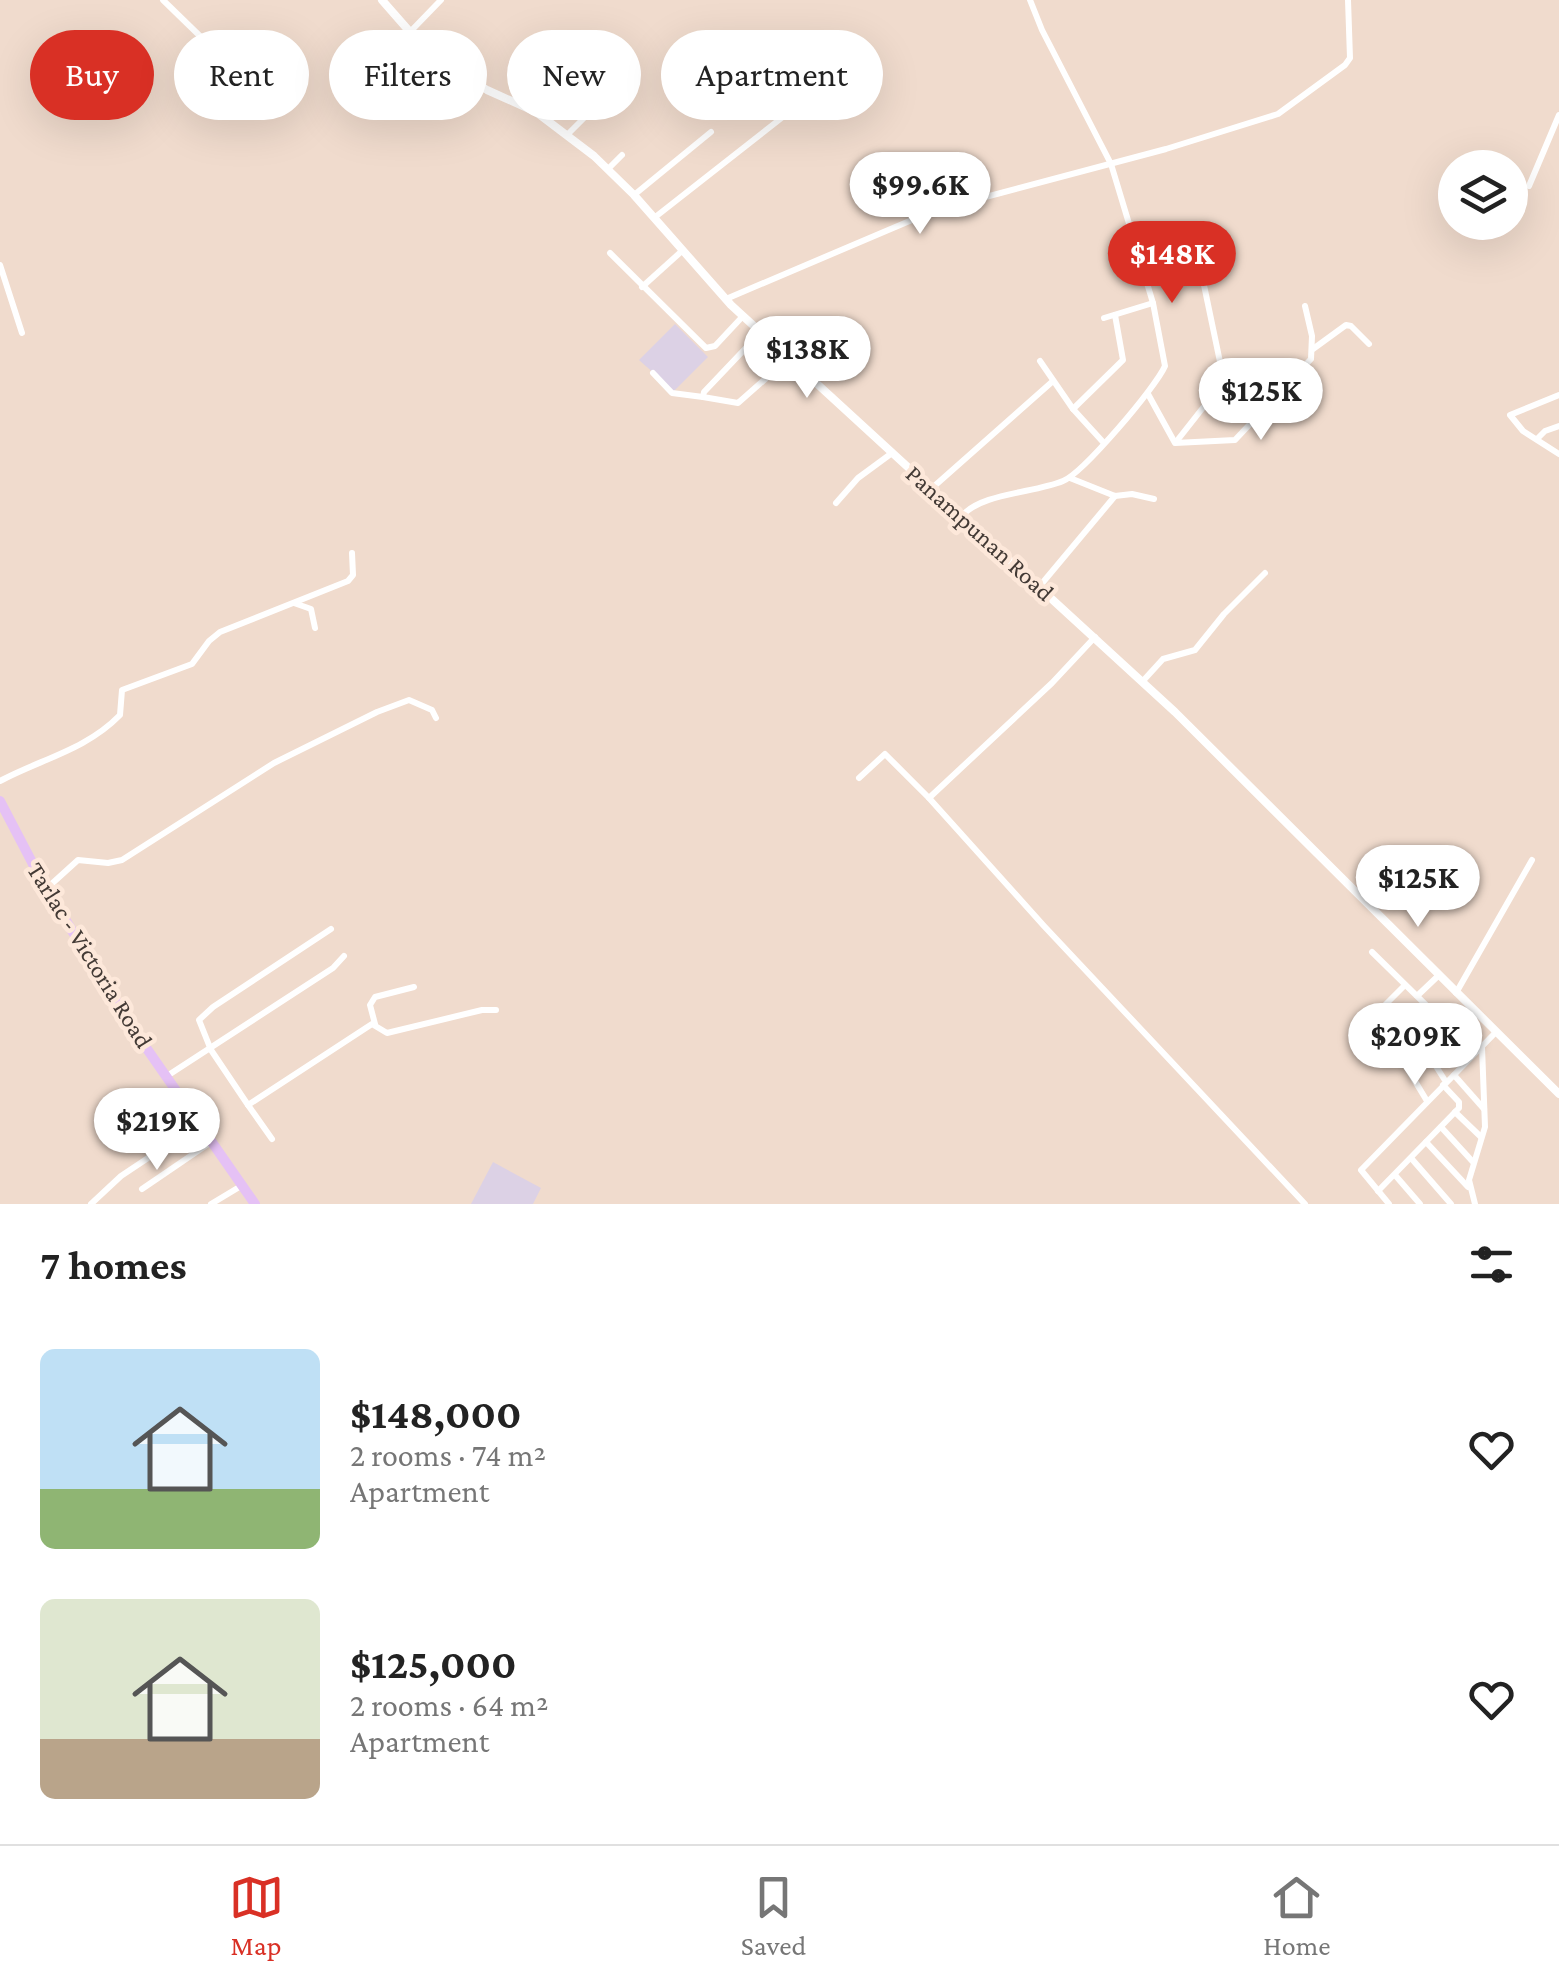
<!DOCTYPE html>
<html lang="en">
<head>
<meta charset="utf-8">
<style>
	:root { --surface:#fff; --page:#f2f2f2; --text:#222; --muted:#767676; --line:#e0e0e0; --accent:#d93025 }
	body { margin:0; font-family:"Crimson Pro",serif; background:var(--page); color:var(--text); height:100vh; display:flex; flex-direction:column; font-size:38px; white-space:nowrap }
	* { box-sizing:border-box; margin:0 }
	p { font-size:32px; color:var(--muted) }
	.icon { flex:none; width:55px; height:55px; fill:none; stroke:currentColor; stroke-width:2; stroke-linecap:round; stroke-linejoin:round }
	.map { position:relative; height:1204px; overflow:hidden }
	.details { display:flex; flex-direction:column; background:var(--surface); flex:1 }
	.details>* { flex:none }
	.banner { position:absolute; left:30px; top:30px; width:1000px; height:90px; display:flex; gap:20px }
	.buttons { position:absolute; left:1438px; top:150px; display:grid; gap:20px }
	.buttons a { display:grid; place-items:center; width:90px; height:90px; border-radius:50%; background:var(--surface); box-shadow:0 10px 40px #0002; font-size:50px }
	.price { position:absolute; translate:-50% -85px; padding:0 22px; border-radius:35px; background:#fff; color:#222; font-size:32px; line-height:65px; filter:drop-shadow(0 2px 5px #0008) }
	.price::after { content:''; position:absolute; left:50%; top:60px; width:30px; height:22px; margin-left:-15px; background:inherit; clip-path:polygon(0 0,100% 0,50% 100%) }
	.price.current { background:var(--accent); color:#fff }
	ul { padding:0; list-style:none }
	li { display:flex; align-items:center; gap:30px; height:250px; padding:0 40px }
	li span { display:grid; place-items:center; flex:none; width:280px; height:200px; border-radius:15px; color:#555 }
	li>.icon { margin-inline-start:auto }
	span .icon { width:120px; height:120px; fill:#fffc; stroke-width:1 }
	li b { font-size:42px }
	h2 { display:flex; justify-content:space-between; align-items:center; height:120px; padding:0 40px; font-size:42px }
	.chip { padding:0 35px; border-radius:45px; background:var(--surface); box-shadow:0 10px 40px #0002; font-size:35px; line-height:90px }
	.chip.current { background:var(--accent); color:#fff }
	.menu { display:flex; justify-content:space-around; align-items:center; height:140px; border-top:2px solid var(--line); background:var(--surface); font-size:28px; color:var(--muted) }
	.menu a { display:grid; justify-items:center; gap:5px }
	.menu .current { color:var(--accent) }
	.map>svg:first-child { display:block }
	.education { fill:#dcd1e5 }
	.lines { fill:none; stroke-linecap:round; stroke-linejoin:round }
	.minor { stroke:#fff; stroke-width:6 }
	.tertiary { stroke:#fff; stroke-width:8 }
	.primary { stroke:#e5c1f5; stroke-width:10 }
	.labels { text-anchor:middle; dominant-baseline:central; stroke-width:9; stroke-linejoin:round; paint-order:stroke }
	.street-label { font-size:25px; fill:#433a35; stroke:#fde8da }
</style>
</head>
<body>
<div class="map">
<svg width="1559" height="1204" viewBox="0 0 1559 1204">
	<rect width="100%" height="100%" fill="#f0dbcd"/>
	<g class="education">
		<polygon points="675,324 708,357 674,391 639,360"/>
		<polygon points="493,1162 541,1188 533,1204 471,1204"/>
	</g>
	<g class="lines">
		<g class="minor">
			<polyline points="163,0 238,73 225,113"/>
			<polyline points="410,32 441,0"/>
			<polyline points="568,134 587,115"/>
			<polyline points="608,169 622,155"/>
			<polyline points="1529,186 1559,115"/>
			<polyline points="634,195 711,132"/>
			<polyline points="654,218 807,98"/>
			<polyline points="610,253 706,348 715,346 743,316"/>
			<polyline points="0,265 22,333"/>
			<polyline points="1146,278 1195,264 1200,266 1224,381 1176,442"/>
			<polyline points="642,287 683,250"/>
			<polyline points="726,299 933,211 1166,149 1278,114 1345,65 1350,58 1348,0"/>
			<polyline points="1104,318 1153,303"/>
			<polyline points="761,332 704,392 703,397 738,403 788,359"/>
			<polyline points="1313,349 1346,325 1351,326 1369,344"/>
			<polyline points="1040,361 1073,409"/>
			<polyline points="653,373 672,393 703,397"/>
			<polyline points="1148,394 1175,443 1235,440 1311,359 1312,336 1305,306"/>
			<polyline points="1559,395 1510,415 1523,431 1559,454"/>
			<polyline points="1537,439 1545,431 1559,426"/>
			<polyline points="1103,442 1073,409 1123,360 1115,315"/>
			<polyline points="1070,478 1115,496 1132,494 1154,499"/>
			<polyline points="931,489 1053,381"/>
			<polyline points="836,503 858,478 892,453"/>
			<path d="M962 516C981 493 1035 493 1063 481 1083 473 1156 387 1165 366L1153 303 1111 164 1042 30 1030 0"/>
			<polyline points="1039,587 1115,496"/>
			<polyline points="294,603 311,609 315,628"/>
			<polyline points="1142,682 1163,659 1195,650 1224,614 1265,573"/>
			<polyline points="859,778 885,754 929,798 1052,683 1095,637"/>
			<path d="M0 781C41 759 86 750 120 715L122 690 192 664 209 641 220 632 348 581 353 575 352 553"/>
			<polyline points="929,798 1044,926 1305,1204"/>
			<polyline points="46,889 78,860 108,863 122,860 274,763 377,712 409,700 432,710 436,718"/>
			<polyline points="331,929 213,1007 199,1020 211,1050 248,1105 372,1024 387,1033 482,1010 496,1010"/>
			<polyline points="1372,952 1475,1053"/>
			<polyline points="1405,985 1375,1015 1427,1101"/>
			<polyline points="1456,993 1532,860"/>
			<polyline points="1417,996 1438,976"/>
			<polyline points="375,1024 370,1005 375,997 414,987"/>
			<polyline points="1411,1027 1446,1082"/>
			<polyline points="1392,1044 1430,1009"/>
			<polyline points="1454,1075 1484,1109"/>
			<polyline points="167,1076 333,968 344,956"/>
			<polyline points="248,1105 272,1139"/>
			<polyline points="1455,1112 1481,1137"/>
			<polyline points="1441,1127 1473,1162"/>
			<polyline points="1426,1142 1468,1187"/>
			<polyline points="1411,1158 1451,1204"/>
			<polyline points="1395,1175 1420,1204"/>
			<polyline points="142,1189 211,1142"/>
			<polyline points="1378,1191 1459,1108 1459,1102 1443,1085"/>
			<polyline points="91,1204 121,1176 148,1158 164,1131 187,1108"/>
			<polyline points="211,1204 241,1186"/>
			<polyline points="1389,1204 1361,1170 1496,1032"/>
			<polyline points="1475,1204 1469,1180 1485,1127 1482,1047"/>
		</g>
		<polyline class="tertiary" points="382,0 410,32 447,64 487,90 536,112 594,156 634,195 731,305 1175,712 1559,1094"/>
		<polyline class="primary" points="0,801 46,889 138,1036 255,1204"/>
	</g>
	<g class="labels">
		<g class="street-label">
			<text transform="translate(980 533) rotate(42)">Panampunan Road</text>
			<text transform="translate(90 955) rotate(58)">Tarlac - Victoria Road</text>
		</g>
	</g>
</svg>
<div class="buttons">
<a><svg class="icon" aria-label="layers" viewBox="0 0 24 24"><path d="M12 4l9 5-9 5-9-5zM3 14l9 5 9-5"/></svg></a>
</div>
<b class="price" style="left:920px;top:237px">$99.6K</b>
<b class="price current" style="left:1172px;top:306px">$148K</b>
<b class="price" style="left:807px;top:401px">$138K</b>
<b class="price" style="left:1261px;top:443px">$125K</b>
<b class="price" style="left:1418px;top:930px">$125K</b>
<b class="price" style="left:1415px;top:1088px">$209K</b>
<b class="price" style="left:157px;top:1173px">$219K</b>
<div class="banner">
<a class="chip current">Buy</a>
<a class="chip">Rent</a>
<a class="chip">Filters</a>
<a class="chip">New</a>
<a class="chip">Apartment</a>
</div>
</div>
<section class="details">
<h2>7 homes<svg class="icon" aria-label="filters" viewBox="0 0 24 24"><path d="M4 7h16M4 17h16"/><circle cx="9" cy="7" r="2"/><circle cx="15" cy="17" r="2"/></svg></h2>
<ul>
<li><span style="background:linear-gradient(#bfe0f5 70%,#8fb573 0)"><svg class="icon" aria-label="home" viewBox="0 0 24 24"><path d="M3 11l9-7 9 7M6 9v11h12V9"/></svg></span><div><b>$148,000</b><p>2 rooms · 74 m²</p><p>Apartment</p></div><svg class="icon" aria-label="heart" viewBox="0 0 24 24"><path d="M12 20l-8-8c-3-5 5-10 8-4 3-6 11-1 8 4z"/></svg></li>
<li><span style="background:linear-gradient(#dfe7d0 70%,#b9a48a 0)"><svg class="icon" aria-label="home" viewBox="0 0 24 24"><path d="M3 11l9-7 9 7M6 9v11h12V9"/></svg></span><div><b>$125,000</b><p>2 rooms · 64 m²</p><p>Apartment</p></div><svg class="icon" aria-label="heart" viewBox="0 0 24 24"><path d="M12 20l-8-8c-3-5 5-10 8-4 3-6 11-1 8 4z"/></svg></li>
</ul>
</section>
<nav class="menu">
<a class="current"><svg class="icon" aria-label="map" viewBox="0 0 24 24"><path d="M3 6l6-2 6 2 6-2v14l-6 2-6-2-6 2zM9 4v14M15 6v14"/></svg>Map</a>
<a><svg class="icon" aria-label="saved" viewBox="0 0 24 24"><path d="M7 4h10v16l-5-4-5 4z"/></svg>Saved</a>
<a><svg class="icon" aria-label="home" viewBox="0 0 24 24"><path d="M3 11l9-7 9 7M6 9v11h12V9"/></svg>Home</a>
</nav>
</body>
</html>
